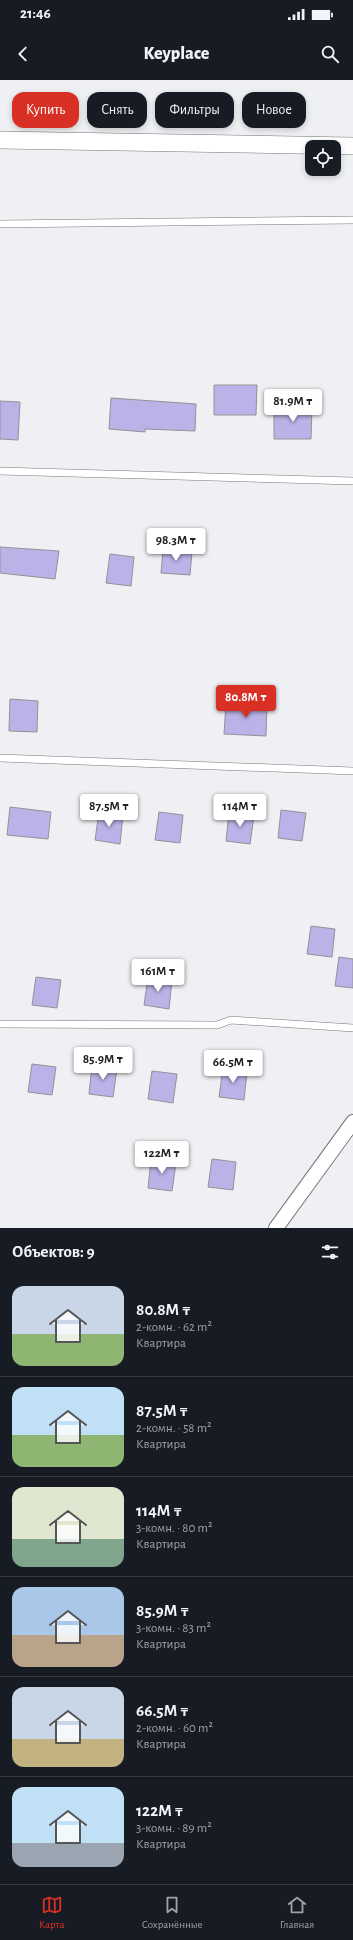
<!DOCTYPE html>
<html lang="ru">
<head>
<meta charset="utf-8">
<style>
	:root { --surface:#171b24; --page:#242831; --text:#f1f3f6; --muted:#9ea1a6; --line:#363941; --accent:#d93025 }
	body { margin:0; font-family:"Alegreya Sans",sans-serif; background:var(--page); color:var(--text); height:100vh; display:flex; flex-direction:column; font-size:15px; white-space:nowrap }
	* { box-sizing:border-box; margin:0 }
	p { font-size:13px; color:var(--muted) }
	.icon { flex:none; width:22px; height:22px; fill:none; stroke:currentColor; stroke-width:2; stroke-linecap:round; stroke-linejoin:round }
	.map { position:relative; height:1148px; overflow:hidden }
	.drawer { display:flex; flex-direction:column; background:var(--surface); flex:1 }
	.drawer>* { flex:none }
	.hud { position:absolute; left:12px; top:12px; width:329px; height:36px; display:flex; gap:8px }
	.fabs { position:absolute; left:305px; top:60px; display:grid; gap:8px }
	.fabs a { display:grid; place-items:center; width:36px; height:36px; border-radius:8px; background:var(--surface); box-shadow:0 2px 6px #0003; font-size:20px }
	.price { position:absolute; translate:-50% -34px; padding:0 9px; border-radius:4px; background:#fff; color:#222; font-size:13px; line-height:26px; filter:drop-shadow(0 1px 2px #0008) }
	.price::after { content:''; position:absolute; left:50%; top:24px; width:12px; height:9px; margin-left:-6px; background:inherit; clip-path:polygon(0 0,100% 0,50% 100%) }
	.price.current { background:var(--accent); color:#fff }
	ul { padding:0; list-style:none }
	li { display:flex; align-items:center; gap:12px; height:100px; padding:0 12px }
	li+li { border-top:1px solid var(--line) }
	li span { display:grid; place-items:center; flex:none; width:112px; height:80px; border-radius:12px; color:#555 }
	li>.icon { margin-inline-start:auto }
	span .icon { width:48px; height:48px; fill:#fffc; stroke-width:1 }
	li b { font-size:17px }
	h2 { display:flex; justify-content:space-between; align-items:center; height:48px; padding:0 12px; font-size:17px }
	.pill { padding:0 14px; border-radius:12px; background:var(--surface); box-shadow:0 2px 6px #0003; font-size:14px; line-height:36px }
	.pill.current { background:var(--accent); color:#fff }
	.status { display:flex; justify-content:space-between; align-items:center; height:28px; padding:0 20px; background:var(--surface); direction:ltr }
	.status svg { height:11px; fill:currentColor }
	header { display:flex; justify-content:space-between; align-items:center; height:52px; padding:0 12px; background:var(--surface); font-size:18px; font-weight:800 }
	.tabs { display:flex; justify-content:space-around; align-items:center; height:56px; border-top:1px solid var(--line); background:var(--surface); font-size:11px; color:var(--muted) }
	.tabs a { display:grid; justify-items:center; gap:2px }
	.tabs .current { color:var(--accent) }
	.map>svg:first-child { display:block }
	.building { fill:#bab3e8; stroke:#929295 }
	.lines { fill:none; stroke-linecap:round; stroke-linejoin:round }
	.service-casing { stroke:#767679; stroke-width:8 }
	.minor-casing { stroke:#767679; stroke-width:16 }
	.tertiary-casing { stroke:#767679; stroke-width:18 }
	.service { stroke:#fff; stroke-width:7 }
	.minor { stroke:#fff; stroke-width:14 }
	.tertiary { stroke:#fff; stroke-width:17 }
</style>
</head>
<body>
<div class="status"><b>21:46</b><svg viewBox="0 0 49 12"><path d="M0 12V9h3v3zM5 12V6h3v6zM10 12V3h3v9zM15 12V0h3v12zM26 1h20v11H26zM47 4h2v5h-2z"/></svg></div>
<header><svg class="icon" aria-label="back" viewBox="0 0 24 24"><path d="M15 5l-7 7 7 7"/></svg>Keyplace<svg class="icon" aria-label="search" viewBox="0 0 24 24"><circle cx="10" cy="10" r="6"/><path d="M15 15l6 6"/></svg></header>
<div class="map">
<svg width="353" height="1148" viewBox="0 0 353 1148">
	<rect width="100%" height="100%" fill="#eff0f3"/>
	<g class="building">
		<polygon points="214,305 257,305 256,335 214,335"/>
		<polygon points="111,318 196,324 195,351 145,349 145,352 109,349"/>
		<polygon points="0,321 20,322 18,360 0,359"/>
		<polygon points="274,326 312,327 311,359 274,359"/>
		<polygon points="0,467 59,471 55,499 0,493"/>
		<polygon points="163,470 192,472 190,495 161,493"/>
		<polygon points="110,474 134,477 131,506 106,503"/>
		<polygon points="10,619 38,621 37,652 9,651"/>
		<polygon points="226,622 267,624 266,656 224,654"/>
		<polygon points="10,727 51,732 48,759 7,755"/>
		<polygon points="281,730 306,733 302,761 278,758"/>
		<polygon points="99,732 123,735 120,764 95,760"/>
		<polygon points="159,732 183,735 180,763 155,760"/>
		<polygon points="229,733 254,736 250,764 226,761"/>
		<polygon points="311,846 335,849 332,877 307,874"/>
		<polygon points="339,877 353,879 353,908 335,906"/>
		<polygon points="36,897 61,900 57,928 32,925"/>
		<polygon points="148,897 172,900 169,929 144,925"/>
		<polygon points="32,984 56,987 52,1015 28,1012"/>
		<polygon points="92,986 117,989 113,1017 89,1014"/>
		<polygon points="223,988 247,992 244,1020 219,1017"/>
		<polygon points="152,991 177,994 173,1023 148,1019"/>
		<polygon points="212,1079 236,1082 233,1110 208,1107"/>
		<polygon points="151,1080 176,1083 172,1111 148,1108"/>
	</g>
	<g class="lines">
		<defs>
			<g id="service">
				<polyline points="0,144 353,140"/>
				<polyline points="0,391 353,401"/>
				<polyline points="0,678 353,691"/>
				<polyline points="0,944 217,945 231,940 353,948"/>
			</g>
			<polyline id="minor" points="276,1148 353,1042"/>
			<polyline id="tertiary" points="0,60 353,66"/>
		</defs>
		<use href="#service" class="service-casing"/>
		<use href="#minor" class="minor-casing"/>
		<use href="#tertiary" class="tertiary-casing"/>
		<use href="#service" class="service"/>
		<use href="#minor" class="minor"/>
		<use href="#tertiary" class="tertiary"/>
	</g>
</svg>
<div class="fabs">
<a><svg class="icon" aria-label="locate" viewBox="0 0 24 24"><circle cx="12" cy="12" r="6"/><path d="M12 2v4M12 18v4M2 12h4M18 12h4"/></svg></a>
</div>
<b class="price" style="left:293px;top:343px">81.9M ₸</b>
<b class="price" style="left:176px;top:482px">98.3M ₸</b>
<b class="price current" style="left:246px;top:639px">80.8M ₸</b>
<b class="price" style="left:109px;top:748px">87.5M ₸</b>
<b class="price" style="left:240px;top:748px">114M ₸</b>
<b class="price" style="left:158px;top:913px">161M ₸</b>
<b class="price" style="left:103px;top:1001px">85.9M ₸</b>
<b class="price" style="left:233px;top:1004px">66.5M ₸</b>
<b class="price" style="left:162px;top:1095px">122M ₸</b>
<div class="hud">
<a class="pill current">Купить</a>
<a class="pill">Снять</a>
<a class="pill">Фильтры</a>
<a class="pill">Новое</a>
</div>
</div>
<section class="drawer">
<h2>Объектов: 9<svg class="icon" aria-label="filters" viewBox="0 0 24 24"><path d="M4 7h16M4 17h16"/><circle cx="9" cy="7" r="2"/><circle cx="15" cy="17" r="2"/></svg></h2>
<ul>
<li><span style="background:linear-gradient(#c9d6e8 60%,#8fb573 0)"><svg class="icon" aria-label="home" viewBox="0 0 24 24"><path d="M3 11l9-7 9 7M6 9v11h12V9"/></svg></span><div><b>80.8M ₸</b><p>2-комн. · 62 m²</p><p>Квартира</p></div></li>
<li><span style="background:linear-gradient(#bfe0f5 60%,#8fb573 0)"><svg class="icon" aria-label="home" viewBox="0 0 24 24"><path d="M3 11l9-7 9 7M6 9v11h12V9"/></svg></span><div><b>87.5M ₸</b><p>2-комн. · 58 m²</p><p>Квартира</p></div></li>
<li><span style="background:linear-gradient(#dfe7d0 65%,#7fa58c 0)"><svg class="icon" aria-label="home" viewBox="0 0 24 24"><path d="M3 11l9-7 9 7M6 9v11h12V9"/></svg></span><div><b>114M ₸</b><p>3-комн. · 80 m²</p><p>Квартира</p></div></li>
<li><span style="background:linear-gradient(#a9c7e8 60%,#b9a48a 0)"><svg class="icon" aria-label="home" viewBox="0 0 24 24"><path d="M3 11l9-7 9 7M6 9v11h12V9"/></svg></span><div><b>85.9M ₸</b><p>3-комн. · 83 m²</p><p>Квартира</p></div></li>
<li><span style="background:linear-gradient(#c9d6e8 65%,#c2b280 0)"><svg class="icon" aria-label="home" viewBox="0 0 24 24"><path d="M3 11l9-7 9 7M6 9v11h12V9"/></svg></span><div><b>66.5M ₸</b><p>2-комн. · 60 m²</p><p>Квартира</p></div></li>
<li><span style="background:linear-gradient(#bfe0f5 70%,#9aa5b1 0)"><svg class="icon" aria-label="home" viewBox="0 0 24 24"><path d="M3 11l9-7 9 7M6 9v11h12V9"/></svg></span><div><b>122M ₸</b><p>3-комн. · 89 m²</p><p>Квартира</p></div></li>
</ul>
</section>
<nav class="tabs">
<a class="current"><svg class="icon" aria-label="map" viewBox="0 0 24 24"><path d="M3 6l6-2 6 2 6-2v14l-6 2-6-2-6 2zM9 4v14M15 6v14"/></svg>Карта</a>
<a><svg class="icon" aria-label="saved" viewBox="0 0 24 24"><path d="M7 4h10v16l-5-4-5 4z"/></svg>Сохранённые</a>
<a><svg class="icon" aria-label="home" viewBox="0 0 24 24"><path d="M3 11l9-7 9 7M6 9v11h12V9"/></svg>Главная</a>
</nav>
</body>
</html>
